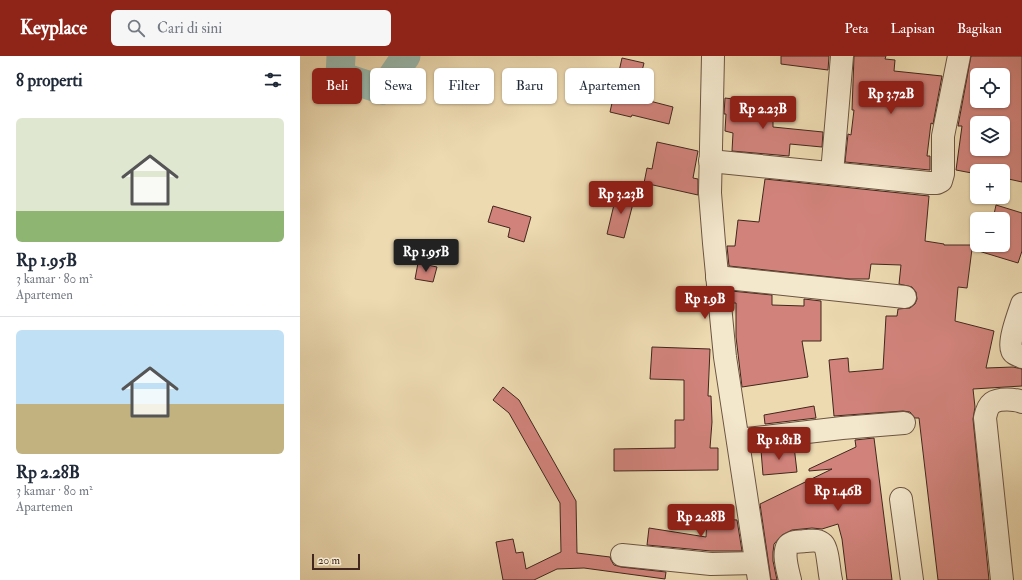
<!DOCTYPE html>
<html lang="id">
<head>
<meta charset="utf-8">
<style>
	:root { --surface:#fff; --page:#f6f6f7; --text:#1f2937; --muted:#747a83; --line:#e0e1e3; --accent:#8f2418 }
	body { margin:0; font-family:"IM FELL Double Pica",serif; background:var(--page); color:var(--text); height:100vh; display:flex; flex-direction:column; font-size:15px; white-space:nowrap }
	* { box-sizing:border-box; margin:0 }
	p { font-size:13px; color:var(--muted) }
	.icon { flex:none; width:22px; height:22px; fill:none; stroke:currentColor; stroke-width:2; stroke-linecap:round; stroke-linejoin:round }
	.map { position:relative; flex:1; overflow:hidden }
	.panel { display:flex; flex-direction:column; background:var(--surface); width:300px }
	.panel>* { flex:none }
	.guide { position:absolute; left:12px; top:12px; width:380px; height:36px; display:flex; gap:8px }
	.tools { position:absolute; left:670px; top:12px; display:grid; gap:8px }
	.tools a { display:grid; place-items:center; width:40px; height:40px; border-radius:6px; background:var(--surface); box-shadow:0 1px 3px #0004; font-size:20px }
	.scale { position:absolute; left:12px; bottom:10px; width:48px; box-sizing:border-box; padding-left:4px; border:2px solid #41271d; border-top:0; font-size:11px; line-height:14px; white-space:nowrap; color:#41271d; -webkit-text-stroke:3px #f3e7cc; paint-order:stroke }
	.price { position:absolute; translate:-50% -34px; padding:0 9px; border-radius:4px; background:var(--accent); color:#fff; font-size:13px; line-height:26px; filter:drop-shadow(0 1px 2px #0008) }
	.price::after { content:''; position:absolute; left:50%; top:24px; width:12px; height:9px; margin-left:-6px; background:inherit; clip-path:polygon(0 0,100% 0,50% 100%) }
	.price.current { background:#222; color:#fff }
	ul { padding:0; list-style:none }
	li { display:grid; align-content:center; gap:8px; height:212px; padding:0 16px }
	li+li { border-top:1px solid var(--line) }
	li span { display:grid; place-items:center; height:124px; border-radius:6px; color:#555 }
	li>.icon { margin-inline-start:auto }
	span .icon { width:72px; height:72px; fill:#fffc; stroke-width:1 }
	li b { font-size:17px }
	h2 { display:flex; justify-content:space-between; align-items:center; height:48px; padding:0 16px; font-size:17px }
	.tag { padding:0 14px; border-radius:6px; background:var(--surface); box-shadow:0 1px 3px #0004; font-size:14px; line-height:36px }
	.tag.current { background:var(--accent); color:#fff }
	header { display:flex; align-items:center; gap:24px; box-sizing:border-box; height:56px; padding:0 20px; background:var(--accent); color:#fff }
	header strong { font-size:19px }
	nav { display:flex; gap:22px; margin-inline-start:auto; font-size:14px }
	.search { width:280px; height:36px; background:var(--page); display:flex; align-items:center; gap:10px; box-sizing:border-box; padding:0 14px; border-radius:6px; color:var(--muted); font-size:15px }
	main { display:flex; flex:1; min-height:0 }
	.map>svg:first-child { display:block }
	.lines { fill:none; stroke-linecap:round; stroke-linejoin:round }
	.river { stroke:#99baaf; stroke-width:29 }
	.building { fill:#d1837b; stroke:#41271d; fill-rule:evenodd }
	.minor-casing { stroke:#6c5442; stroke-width:24 }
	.minor { stroke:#f3e7cc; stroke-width:22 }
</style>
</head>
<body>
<header>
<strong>Keyplace</strong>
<div class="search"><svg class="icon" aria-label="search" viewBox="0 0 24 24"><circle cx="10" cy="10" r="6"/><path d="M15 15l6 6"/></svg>Cari di sini</div>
<nav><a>Peta</a><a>Lapisan</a><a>Bagikan</a></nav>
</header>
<main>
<section class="panel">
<h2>8 properti<svg class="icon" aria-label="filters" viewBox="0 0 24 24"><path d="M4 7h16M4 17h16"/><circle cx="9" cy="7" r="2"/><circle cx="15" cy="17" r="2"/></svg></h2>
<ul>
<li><span style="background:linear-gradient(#dfe7d0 75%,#8fb573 0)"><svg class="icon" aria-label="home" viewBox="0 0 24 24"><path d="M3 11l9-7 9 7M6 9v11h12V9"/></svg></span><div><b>Rp 1.95B</b><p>3 kamar · 80 m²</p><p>Apartemen</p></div></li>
<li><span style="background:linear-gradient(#bfe0f5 60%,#c2b280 0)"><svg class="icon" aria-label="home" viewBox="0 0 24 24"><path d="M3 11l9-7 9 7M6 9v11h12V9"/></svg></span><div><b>Rp 2.28B</b><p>3 kamar · 80 m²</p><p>Apartemen</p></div></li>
</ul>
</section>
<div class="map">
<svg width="722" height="524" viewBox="0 0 722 524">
	<rect width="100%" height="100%" fill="#eddab1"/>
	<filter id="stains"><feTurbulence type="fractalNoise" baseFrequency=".005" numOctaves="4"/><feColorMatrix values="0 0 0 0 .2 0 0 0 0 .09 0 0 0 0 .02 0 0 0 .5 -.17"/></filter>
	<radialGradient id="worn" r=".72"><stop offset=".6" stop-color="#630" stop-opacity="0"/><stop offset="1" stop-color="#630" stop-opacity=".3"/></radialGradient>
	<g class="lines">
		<polyline class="river" points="41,0 40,20 83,34 106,0"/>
	</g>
	<g class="building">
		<polygon points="481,0 529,0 528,14 481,8"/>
		<polygon points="554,0 586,0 585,3 595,4 594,15 642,20 633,68 631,67 627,100 630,100 630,114 545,106 548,78 551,79 554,54 552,54"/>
		<path d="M671 0H722V126L704 122 706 115H677V118L656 114 662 70H658ZM677 19H703V45H677ZM677 67H703V93H677Z"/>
		<polygon points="322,2 344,7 339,27 346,29 342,43 373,51 369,68 332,59 331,61 310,56"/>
		<polygon points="425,42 474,48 472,65 473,65 473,71 523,76 522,91 490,88 489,100 432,95 433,77 425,75 426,58 424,58"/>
		<polygon points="357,86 398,95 393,122 398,123 398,139 344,127 347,112 352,113"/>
		<polygon points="465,123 629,140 625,185 644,188 644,189 703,189 703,163 693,163 696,149 722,157 722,195 718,207 672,193 667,232 658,231 655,265 694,275 686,312 713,311 722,313 722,330 673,333 675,351 673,363 689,524 638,524 619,362 615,362 610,356 603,355 534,360 529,304 548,302 549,316 583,313 586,260 597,260 598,253 610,252 615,248 617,243 616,236 612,231 599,228 601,209 571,208 569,223 550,223 429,210 427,190 435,190 438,164 459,166"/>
		<polygon points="317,136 335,140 324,182 307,178"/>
		<polygon points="193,150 231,161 224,186 208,181 210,172 188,166"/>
		<polygon points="118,207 137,211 133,226 115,223"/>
		<polygon points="431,235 472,239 472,249 504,250 504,243 521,245 521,285 502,285 508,321 442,331 436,281 436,247 432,247"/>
		<polygon points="352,291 410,293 408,340 411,340 412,366 410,392 418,392 418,414 314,415 314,393 375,392 375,364 384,364 384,324 350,323"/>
		<polygon points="203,331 219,344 276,445 277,497 310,501 311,504 314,509 321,511 366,516 365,523 284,512 257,513 234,524 203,524 196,486 213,483 216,497 223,496 226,513 261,496 260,447 209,357 193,344"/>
		<polygon points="514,350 516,362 465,368 464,359"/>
		<polygon points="574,382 592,524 547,524 542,483 538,468 522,473 512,472 492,474 482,479 474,488 473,496 473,505 477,524 471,524 460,448 532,413 509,415 509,413 556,391 555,384"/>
		<polygon points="494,390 497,416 463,419 461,394"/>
		<polygon points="407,462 437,464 442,495 411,495 347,489 349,472 406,481"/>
	</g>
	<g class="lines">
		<defs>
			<g id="minor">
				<polyline points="413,0 410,137 414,187 425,301 459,524"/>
				<polyline points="410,105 629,127 637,127 641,125 643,118 643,80 659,0"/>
				<polyline points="532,117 542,0"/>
				<polyline points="417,221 605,241"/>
				<path d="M722 248C719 257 708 286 712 294 713 298 718 299 722 301"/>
				<polyline points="438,384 542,372 604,367"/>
				<polyline points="601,443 612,524"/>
				<polyline points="322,499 411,508 456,507"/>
				<path d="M490 524C488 515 480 491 492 487 496 485 501 486 505 485 511 485 518 483 523 488 528 493 529 516 531 524"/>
				<path d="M702 524 685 362C686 357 688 350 692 347 699 342 715 343 722 346"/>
			</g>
		</defs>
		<use href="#minor" class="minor-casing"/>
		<use href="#minor" class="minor"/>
	</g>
	<rect width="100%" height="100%" filter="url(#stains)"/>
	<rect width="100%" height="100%" fill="url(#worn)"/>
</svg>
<div class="tools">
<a><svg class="icon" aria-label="locate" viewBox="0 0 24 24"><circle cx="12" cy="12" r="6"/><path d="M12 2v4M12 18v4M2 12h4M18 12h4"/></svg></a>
<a><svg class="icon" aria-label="layers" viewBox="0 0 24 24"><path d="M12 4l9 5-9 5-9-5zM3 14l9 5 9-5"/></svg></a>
<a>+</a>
<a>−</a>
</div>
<div class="scale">20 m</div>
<b class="price" style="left:591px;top:59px">Rp 3.72B</b>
<b class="price" style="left:463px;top:74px">Rp 2.23B</b>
<b class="price" style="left:321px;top:159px">Rp 3.23B</b>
<b class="price current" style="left:126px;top:217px">Rp 1.95B</b>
<b class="price" style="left:405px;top:264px">Rp 1.9B</b>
<b class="price" style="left:479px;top:405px">Rp 1.81B</b>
<b class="price" style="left:538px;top:456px">Rp 1.46B</b>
<b class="price" style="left:401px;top:482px">Rp 2.28B</b>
<div class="guide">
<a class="tag current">Beli</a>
<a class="tag">Sewa</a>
<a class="tag">Filter</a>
<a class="tag">Baru</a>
<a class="tag">Apartemen</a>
</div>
</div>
</main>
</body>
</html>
